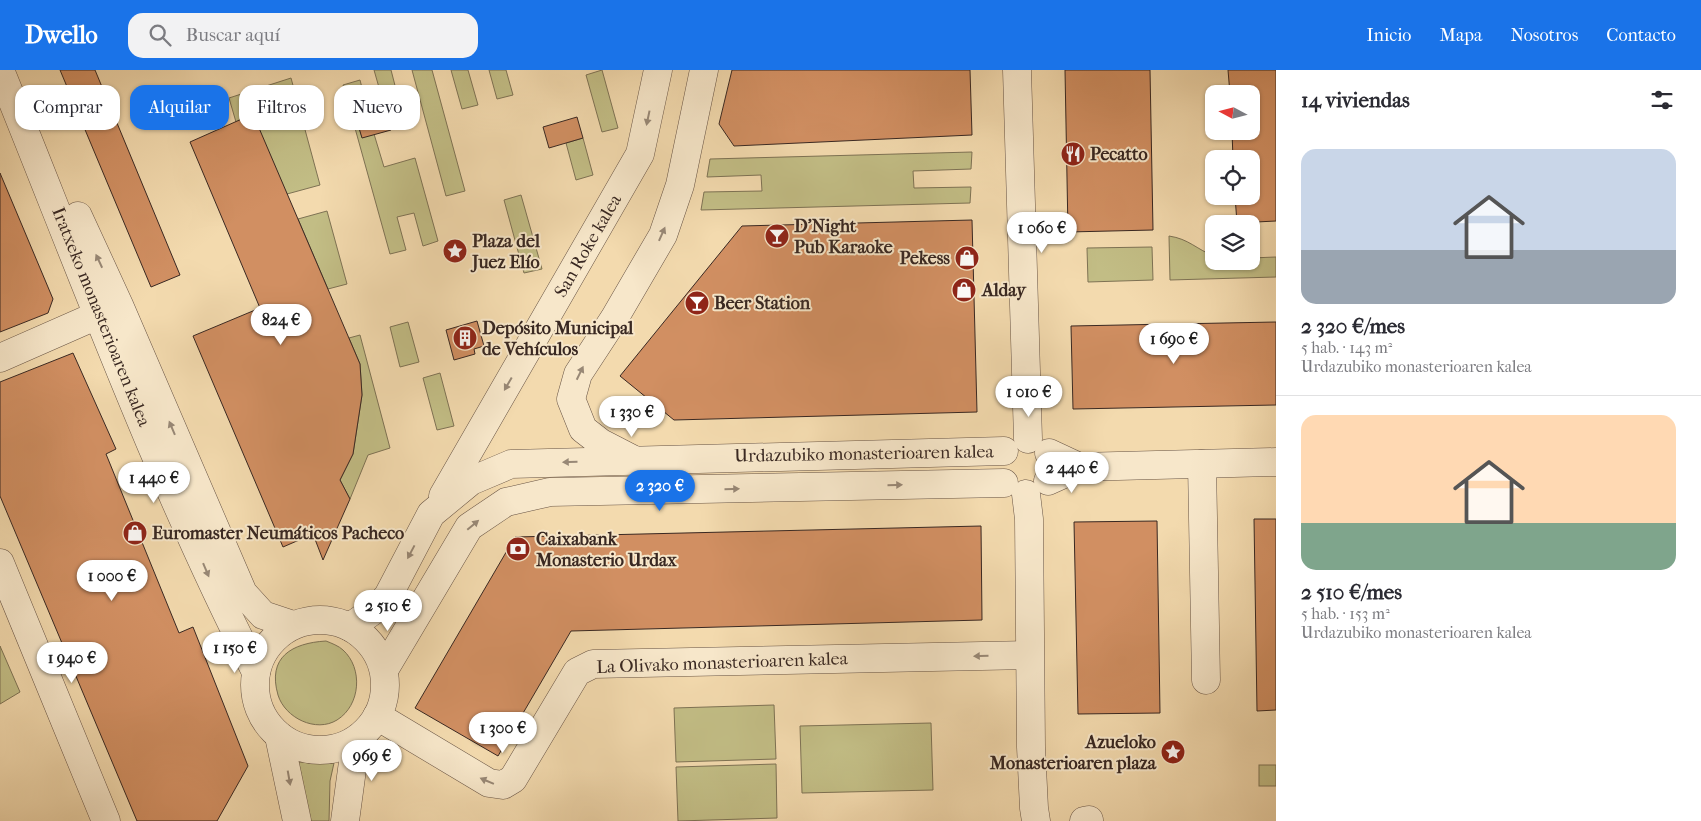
<!DOCTYPE html>
<html lang="es">
<head>
<meta charset="utf-8">
<style>
	:root { --surface:#fff; --page:#f2f2f3; --text:#2b2b33; --muted:#7c7c81; --line:#e1e1e2; --accent:#1a73e8 }
	body { margin:0; font-family:"IM FELL French Canon",serif; background:var(--page); color:var(--text); height:100vh; display:flex; flex-direction:column; font-size:19px; white-space:nowrap }
	* { box-sizing:border-box; margin:0 }
	p { font-size:16px; color:var(--muted) }
	.icon { flex:none; width:28px; height:28px; fill:none; stroke:currentColor; stroke-width:2; stroke-linecap:round; stroke-linejoin:round }
	.map { position:relative; flex:1; overflow:hidden }
	.panel { display:flex; flex-direction:column; background:var(--surface); width:425px }
	.panel>* { flex:none }
	.banner { position:absolute; left:15px; top:15px; width:475px; height:45px; display:flex; gap:10px }
	.needle { width:32px; rotate:277deg }
	.tools { position:absolute; left:1205px; top:15px; display:grid; gap:10px }
	.tools a { display:grid; place-items:center; width:55px; height:55px; border-radius:10px; background:var(--surface); box-shadow:0 1px 4px #0004; font-size:25px }
	.price { position:absolute; translate:-50% -42px; padding:0 11px; border-radius:18px; background:#fff; color:#222; font-size:16px; line-height:32px; filter:drop-shadow(0 1px 2px #0008) }
	.price::after { content:''; position:absolute; left:50%; top:30px; width:15px; height:11px; margin-left:-8px; background:inherit; clip-path:polygon(0 0,100% 0,50% 100%) }
	.price.current { background:var(--accent); color:#fff }
	ul { padding:0; list-style:none }
	li { display:grid; align-content:center; gap:10px; height:265px; padding:0 25px }
	li+li { border-top:1px solid var(--line) }
	li span { display:grid; place-items:center; height:155px; border-radius:15px; color:#555 }
	li>.icon { margin-inline-start:auto }
	span .icon { width:90px; height:90px; fill:#fffc; stroke-width:1 }
	li b { font-size:21px }
	h2 { display:flex; justify-content:space-between; align-items:center; height:60px; padding:0 25px; font-size:21px }
	.tag { padding:0 18px; border-radius:15px; background:var(--surface); box-shadow:0 1px 4px #0004; font-size:18px; line-height:45px }
	.tag.current { background:var(--accent); color:#fff }
	header { display:flex; align-items:center; gap:30px; box-sizing:border-box; height:70px; padding:0 25px; background:var(--accent); color:#fff }
	header strong { font-size:24px }
	nav { display:flex; gap:28px; margin-inline-start:auto; font-size:18px }
	.search { width:350px; height:45px; background:var(--page); display:flex; align-items:center; gap:12px; box-sizing:border-box; padding:0 18px; border-radius:15px; color:var(--muted); font-size:19px }
	main { display:flex; flex:1; min-height:0 }
	.map>svg:first-child { display:block }
	.green { fill:#c2bd85; stroke:#7e7254 }
	.building { fill:#d18f62; stroke:#392822 }
	.lines { fill:none; stroke-linecap:round; stroke-linejoin:round }
	.minor-casing { stroke:#685445; stroke-width:29 }
	.minor { stroke:#f7e7ca; stroke-width:28 }
	.oneway { fill:#988876 }
	.labels { text-anchor:middle; dominant-baseline:central; stroke-width:4; stroke-linejoin:round; paint-order:stroke }
	.poi-label { font-size:18px; font-weight:bold; fill:#392822; stroke:#f7e7ca; text-anchor:start }
	.street-label { font-size:18px; fill:#392822; stroke:#f7e7ca }
</style>
</head>
<body>
<header>
<strong>Dwello</strong>
<div class="search"><svg class="icon" aria-label="search" viewBox="0 0 24 24"><circle cx="10" cy="10" r="6"/><path d="M15 15l6 6"/></svg>Buscar aquí</div>
<nav><a>Inicio</a><a>Mapa</a><a>Nosotros</a><a>Contacto</a></nav>
</header>
<main>
<div class="map">
<svg width="1276" height="751" viewBox="0 0 1276 751">
	<rect width="100%" height="100%" fill="#f3daae"/>
	<filter id="stains"><feTurbulence type="fractalNoise" baseFrequency=".004" numOctaves="4"/><feColorMatrix values="0 0 0 0 .2 0 0 0 0 .09 0 0 0 0 .02 0 0 0 .5 -.17"/></filter>
	<radialGradient id="worn" r=".72"><stop offset=".6" stop-color="#630" stop-opacity="0"/><stop offset="1" stop-color="#630" stop-opacity=".3"/></radialGradient>
	<g class="green">
		<polygon points="374,0 391,0 399,31 384,35"/>
		<polygon points="412,0 432,0 465,121 446,126"/>
		<polygon points="451,0 468,0 478,35 462,39"/>
		<polygon points="489,0 506,0 513,25 497,29"/>
		<polygon points="602,0 618,58 602,62 586,5"/>
		<polygon points="291,8 320,115 287,124 236,52 229,28"/>
		<polygon points="360,10 369,45 356,48 362,67 374,64 384,97 415,88 438,171 423,176 414,143 397,147 406,180 390,184 343,15"/>
		<polygon points="583,68 593,105 576,110 566,73"/>
		<polygon points="972,82 971,99 913,101 914,118 971,117 970,133 701,140 704,122 762,121 761,105 707,107 710,89"/>
		<polygon points="521,125 542,199 524,203 504,130"/>
		<polygon points="327,141 347,214 328,219 298,149"/>
		<path d="M1169 166C1189 169 1196 179 1214 186V191H1251V188L1276 187V207L1170 210Z"/>
		<polygon points="1152,177 1153,210 1088,212 1087,178"/>
		<polygon points="408,252 419,292 400,297 390,257"/>
		<polygon points="360,265 390,378 368,385 350,429 340,410 353,384 362,325 360,294 349,268"/>
		<polygon points="440,303 454,356 437,360 423,308"/>
		<path d="M326 571C331 573 339 576 343 580 363 598 361 635 337 650 316 663 285 648 278 625 267 587 292 573 326 571Z"/>
		<polygon points="0,576 20,622 0,634"/>
		<polygon points="774,635 776,689 676,692 674,638"/>
		<polygon points="931,653 933,720 802,723 800,656"/>
		<polygon points="296,692 334,693 330,711 329,751 309,751 303,715"/>
		<polygon points="776,694 777,748 678,751 676,697"/>
		<rect x="1259" y="695" width="17" height="21"/>
	</g>
	<g class="building">
		<polygon points="60,0 95,0 180,205 151,217"/>
		<polygon points="732,0 970,0 972,65 734,76 719,54"/>
		<polygon points="1065,0 1150,0 1153,160 1068,162"/>
		<polygon points="1228,0 1276,0 1276,151 1237,153 1235,126 1251,126 1251,89 1233,89 1232,61 1251,61 1251,24 1230,24"/>
		<polygon points="386,40 391,60 362,68 356,48"/>
		<polygon points="253,44 360,294 362,325 353,384 340,410 350,429 323,490 313,464 283,477 193,266 260,238 190,72"/>
		<polygon points="577,47 583,68 549,78 543,57"/>
		<polygon points="0,103 53,229 48,243 0,262"/>
		<polygon points="972,150 977,342 674,350 620,306 742,156"/>
		<polygon points="477,251 484,276 474,279 475,284 454,290 446,260"/>
		<polygon points="1276,252 1276,335 1073,339 1071,256"/>
		<polygon points="73,283 116,379 106,384 179,563 193,557 248,696 217,751 137,751 0,426 0,312"/>
		<polygon points="1254,449 1276,449 1276,640 1257,641"/>
		<polygon points="1157,451 1160,643 1078,644 1074,452"/>
		<polygon points="981,456 982,550 571,561 498,686 415,638 515,467"/>
	</g>
	<g class="lines">
		<defs>
			<g id="minor">
				<path d="M0 0C82 202 157 408 256 602"/>
				<polyline points="1017,0 1028,369"/>
				<polyline points="78,146 119,235 243,523 263,545 293,555"/>
				<polyline points="0,288 116,237"/>
				<polyline points="1049,383 1079,397"/>
				<polyline points="632,389 601,373 583,359 571,329 578,304 614,249 663,165 680,115 704,0"/>
				<polyline points="1202,394 1206,610"/>
				<polyline points="1048,411 1079,397 1276,392"/>
				<polyline points="1026,424 1029,449 1031,677 1034,738 1036,751"/>
				<polyline points="443,426 640,84 658,0"/>
				<polyline points="0,493 106,751"/>
				<circle cx="320" cy="615" r="65"/>
				<polyline points="350,557 377,538 388,526 431,444 471,411 511,394 1004,381"/>
				<polyline points="384,600 469,457 506,432 550,422 1004,413"/>
				<polyline points="377,646 489,713 503,715 513,709 577,602 593,594 1029,585"/>
				<polyline points="279,666 297,751"/>
				<polyline points="345,751 356,670"/>
				<polyline points="1084,751 1089,750"/>
			</g>
		</defs>
		<use href="#minor" class="minor-casing"/>
		<use href="#minor" class="minor"/>
	</g>
	<defs><path id="oneway-solid" d="M-6-.8H1V-3.2L6.5 0L1 3.2V.8H-6Z" transform="scale(1.25)"/></defs>
	<g class="oneway">
		<use href="#oneway-solid" transform="translate(648 48) rotate(102)"/>
		<use href="#oneway-solid" transform="translate(662 164) rotate(-66)"/>
		<use href="#oneway-solid" transform="translate(99 191) rotate(-115)"/>
		<use href="#oneway-solid" transform="translate(580 303) rotate(-64)"/>
		<use href="#oneway-solid" transform="translate(508 314) rotate(120)"/>
		<use href="#oneway-solid" transform="translate(172 358) rotate(-113)"/>
		<use href="#oneway-solid" transform="translate(570 392) rotate(178)"/>
		<use href="#oneway-solid" transform="translate(895 415) rotate(-1)"/>
		<use href="#oneway-solid" transform="translate(732 419) rotate(-1)"/>
		<use href="#oneway-solid" transform="translate(473 455) rotate(-40)"/>
		<use href="#oneway-solid" transform="translate(411 482) rotate(118)"/>
		<use href="#oneway-solid" transform="translate(206 500) rotate(67)"/>
		<use href="#oneway-solid" transform="translate(981 586) rotate(178)"/>
		<use href="#oneway-solid" transform="translate(289 708) rotate(80)"/>
		<use href="#oneway-solid" transform="translate(487 711) rotate(-157)"/>
	</g>
	<defs>
		<symbol id="restaurant-disc" viewBox="-11 -11 22 22"><circle r="9.5" fill="#8f2418" stroke="#f7e7ca"/><path d="M-5-6h1v4h1v-4h1v4h1v-4h1v5L-1.5 .5V6h-2V.5L-5-1ZM5-6V6H3V1.5H1.5Q1.5-4 5-6Z" fill="#fff"/></symbol>
		<symbol id="bar-disc" viewBox="-11 -11 22 22"><circle r="9.5" fill="#8f2418" stroke="#f7e7ca"/><path d="M-6-5H6L.8 .8V4.5H3.5V6h-7V4.5H-.8V.8Z" fill="#fff"/></symbol>
		<symbol id="sight-disc" viewBox="-11 -11 22 22"><circle r="9.5" fill="#8f2418" stroke="#f7e7ca"/><path d="M0-6L1.8-2.2L6-1.7L2.9 1.2L3.7 5.4L0 3.3L-3.7 5.4L-2.9 1.2L-6-1.7L-1.8-2.2Z" fill="#fff"/></symbol>
		<symbol id="shop-disc" viewBox="-11 -11 22 22"><circle r="9.5" fill="#8f2418" stroke="#f7e7ca"/><path d="M-5-2.5h2.3a2.7 3.5 0 0 1 5.4 0H5L5.5 6h-11ZM-1.5-2.5h3a1.5 2.3 0 0 0-3 0Z" fill="#fff"/></symbol>
		<symbol id="building-disc" viewBox="-11 -11 22 22"><circle r="9.5" fill="#8f2418" stroke="#f7e7ca"/><path d="M-4-6H4V6H1V3H-1V6H-4ZM-2.5-4.3h1.7v1.8h-1.7ZM.8-4.3h1.7v1.8H.8ZM-2.5-1h1.7V.8h-1.7ZM.8-1h1.7V.8H.8Z" fill="#fff"/></symbol>
		<symbol id="bank-disc" viewBox="-11 -11 22 22"><circle r="9.5" fill="#8f2418" stroke="#f7e7ca"/><path d="M-6-4H6V4H-6ZM0-2.3a2.3 2.3 0 1 0 0 4.6a2.3 2.3 0 1 0 0-4.6Z" fill="#fff"/></symbol>
	</defs>
	<g fill-rule="evenodd">
		<use href="#restaurant-disc" x="1059" y="70" width="28" height="28"/>
		<use href="#bar-disc" x="763" y="152" width="28" height="28"/>
		<use href="#sight-disc" x="441" y="167" width="28" height="28"/>
		<use href="#shop-disc" x="953" y="174" width="28" height="28"/>
		<use href="#shop-disc" x="950" y="206" width="28" height="28"/>
		<use href="#bar-disc" x="683" y="219" width="28" height="28"/>
		<use href="#building-disc" x="451" y="254" width="28" height="28"/>
		<use href="#shop-disc" x="121" y="449" width="28" height="28"/>
		<use href="#bank-disc" x="504" y="465" width="28" height="28"/>
		<use href="#sight-disc" x="1159" y="668" width="28" height="28"/>
	</g>
	<g class="labels">
		<g class="poi-label">
			<text x="1090" y="84">Pecatto</text>
			<text x="794" y="156">D'Night<tspan x="794" dy="21">Pub Karaoke</tspan></text>
			<text x="472" y="171">Plaza del<tspan x="472" dy="21">Juez Elío</tspan></text>
			<text x="950" y="188" text-anchor="end">Pekess</text>
			<text x="982" y="220">Alday</text>
			<text x="714" y="233">Beer Station</text>
			<text x="482" y="258">Depósito Municipal<tspan x="482" dy="21">de Vehículos</tspan></text>
			<text x="152" y="463">Euromaster Neumáticos Pacheco</text>
			<text x="536" y="469">Caixabank<tspan x="536" dy="21">Monasterio Urdax</tspan></text>
			<text x="1156" y="672" text-anchor="end">Azueloko<tspan x="1156" dy="21">Monasterioaren plaza</tspan></text>
		</g>
		<g class="street-label">
			<text transform="translate(588 176) rotate(-60)">San Roke kalea</text>
			<text transform="translate(101 247) rotate(68)">Iratxeko monasterioaren kalea</text>
			<text transform="translate(864 384) rotate(-1)">Urdazubiko monasterioaren kalea</text>
			<text transform="translate(722 593) rotate(-2)">La Olivako monasterioaren kalea</text>
		</g>
	</g>
	<rect width="100%" height="100%" filter="url(#stains)"/>
	<rect width="100%" height="100%" fill="url(#worn)"/>
</svg>
<div class="tools">
<a><svg class="needle" viewBox="-14 -14 28 28"><path d="M0-13l5 13h-10z" fill="#e53935"/><path d="M0 13l5-13h-10z" fill="#7c7c81"/></svg></a>
<a><svg class="icon" aria-label="locate" viewBox="0 0 24 24"><circle cx="12" cy="12" r="6"/><path d="M12 2v4M12 18v4M2 12h4M18 12h4"/></svg></a>
<a><svg class="icon" aria-label="layers" viewBox="0 0 24 24"><path d="M12 4l9 5-9 5-9-5zM3 14l9 5 9-5"/></svg></a>
</div>
<b class="price" style="left:1042px;top:184px">1 060 €</b>
<b class="price" style="left:281px;top:276px">824 €</b>
<b class="price" style="left:1174px;top:295px">1 690 €</b>
<b class="price" style="left:1029px;top:348px">1 010 €</b>
<b class="price" style="left:632px;top:368px">1 330 €</b>
<b class="price" style="left:1072px;top:424px">2 440 €</b>
<b class="price" style="left:154px;top:434px">1 440 €</b>
<b class="price current" style="left:660px;top:442px">2 320 €</b>
<b class="price" style="left:112px;top:532px">1 000 €</b>
<b class="price" style="left:388px;top:562px">2 510 €</b>
<b class="price" style="left:235px;top:604px">1 150 €</b>
<b class="price" style="left:72px;top:614px">1 940 €</b>
<b class="price" style="left:503px;top:684px">1 300 €</b>
<b class="price" style="left:372px;top:712px">969 €</b>
<div class="banner">
<a class="tag">Comprar</a>
<a class="tag current">Alquilar</a>
<a class="tag">Filtros</a>
<a class="tag">Nuevo</a>
</div>
</div>
<section class="panel">
<h2>14 viviendas<svg class="icon" aria-label="filters" viewBox="0 0 24 24"><path d="M4 7h16M4 17h16"/><circle cx="9" cy="7" r="2"/><circle cx="15" cy="17" r="2"/></svg></h2>
<ul>
<li><span style="background:linear-gradient(#c9d6e8 65%,#9aa5b1 0)"><svg class="icon" aria-label="home" viewBox="0 0 24 24"><path d="M3 11l9-7 9 7M6 9v11h12V9"/></svg></span><div><b>2 320 €/mes</b><p>5 hab. · 143 m²</p><p>Urdazubiko monasterioaren kalea</p></div></li>
<li><span style="background:linear-gradient(#ffd9b3 70%,#7fa58c 0)"><svg class="icon" aria-label="home" viewBox="0 0 24 24"><path d="M3 11l9-7 9 7M6 9v11h12V9"/></svg></span><div><b>2 510 €/mes</b><p>5 hab. · 153 m²</p><p>Urdazubiko monasterioaren kalea</p></div></li>
</ul>
</section>
</main>
</body>
</html>
